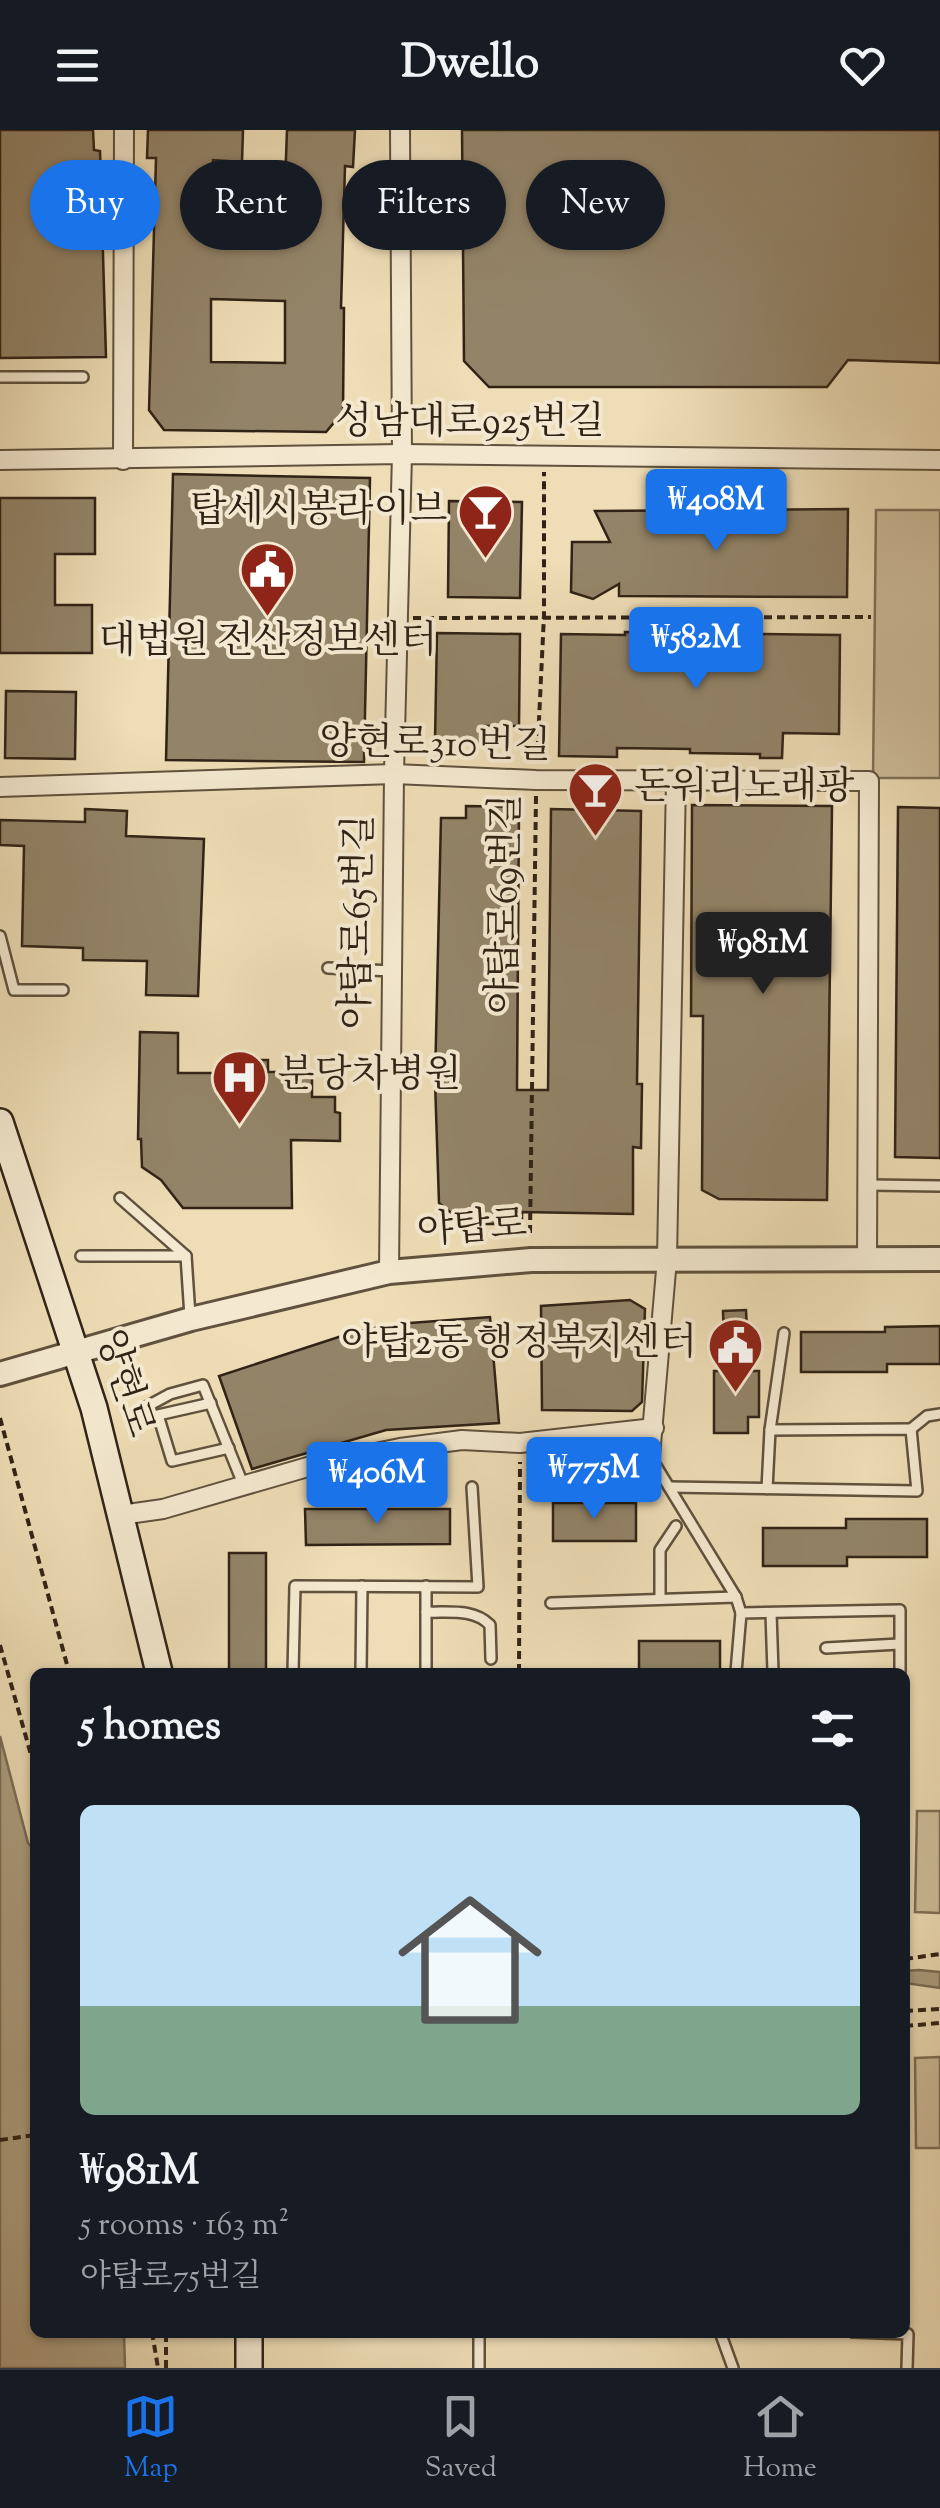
<!DOCTYPE html>
<html lang="en">
<head>
<meta charset="utf-8">
<style>
	:root { --surface:#171b24; --page:#242831; --text:#f1f3f6; --muted:#9ea1a6; --line:#363941; --accent:#1a73e8 }
	body { margin:0; font-family:"Sorts Mill Goudy","Noto Serif KR",serif; background:var(--page); color:var(--text); height:100vh; display:flex; flex-direction:column; font-size:38px; white-space:nowrap }
	* { box-sizing:border-box; margin:0 }
	p { font-size:32px; color:var(--muted) }
	.icon { flex:none; width:55px; height:55px; fill:none; stroke:currentColor; stroke-width:2; stroke-linecap:round; stroke-linejoin:round }
	.map { position:relative; flex:1; overflow:hidden }
	.details { position:absolute; left:30px; top:1538px; width:880px; height:670px; display:flex; flex-direction:column; background:var(--surface); border-radius:15px; box-shadow:0 2px 8px #0004 }
	.details>* { flex:none }
	.hud { position:absolute; left:30px; top:30px; width:880px; height:90px; display:flex; gap:20px }
	.price { position:absolute; translate:-50% -85px; padding:0 22px; border-radius:10px; background:var(--accent); color:#fff; font-size:32px; line-height:65px; filter:drop-shadow(0 2px 5px #0008) }
	.price::after { content:''; position:absolute; left:50%; top:60px; width:30px; height:22px; margin-left:-15px; background:inherit; clip-path:polygon(0 0,100% 0,50% 100%) }
	.price.selected { background:#222; color:#fff }
	ul { padding:0; list-style:none }
	li { display:grid; align-content:center; gap:20px; height:530px; padding:0 50px }
	li span { display:grid; place-items:center; height:310px; border-radius:15px; color:#555 }
	li>.icon { margin-inline-start:auto }
	span .icon { width:180px; height:180px; fill:#fffc; stroke-width:1 }
	li b { font-size:42px }
	h2 { display:flex; justify-content:space-between; align-items:center; height:120px; padding:0 50px; font-size:42px }
	.tag { padding:0 35px; border-radius:45px; background:var(--surface); box-shadow:0 2px 8px #0004; font-size:35px; line-height:90px }
	.tag.selected { background:var(--accent); color:#fff }
	header { display:flex; justify-content:space-between; align-items:center; height:130px; padding:0 50px; background:var(--surface); font-size:45px; font-weight:700 }
	.tabs { display:flex; justify-content:space-around; align-items:center; height:140px; border-top:2px solid var(--line); background:var(--surface); font-size:28px; color:var(--muted) }
	.tabs a { display:grid; justify-items:center; gap:5px }
	.tabs .selected { color:var(--accent) }
	.map>svg:first-child { display:block }
	.green { fill:#cebd9b; stroke:#7f7058; stroke-width:2.5 }
	.water { fill:#ad9e80; stroke:#7b6d56; stroke-width:2.5 }
	.building { fill:#938469; stroke:#302316; stroke-width:2.5; fill-rule:evenodd }
	.lines { fill:none; stroke-linecap:round; stroke-linejoin:round }
	.service-casing { stroke:#60523e; stroke-width:14 }
	.minor-casing { stroke:#60523e; stroke-width:22 }
	.tertiary-casing { stroke:#60523e; stroke-width:28 }
	.secondary-casing { stroke:#302316; stroke-width:30 }
	.path { stroke:#302316; stroke-width:4; stroke-dasharray:8 5; stroke-linecap:butt }
	.service { stroke:#f4e9d0; stroke-width:9 }
	.minor { stroke:#f4e9d0; stroke-width:18 }
	.tertiary { stroke:#f4e9d0; stroke-width:22 }
	.secondary { stroke:#f4e9d0; stroke-width:25 }
	.labels { text-anchor:middle; dominant-baseline:central; stroke-width:8; stroke-linejoin:round; paint-order:stroke }
	.street-label { font-size:38px; fill:#302316; stroke:#f4e9d0 }
	.poi-label { font-size:38px; fill:#302316; stroke:#f4e9d0; text-anchor:end }
</style>
</head>
<body>
<header><svg class="icon" aria-label="menu" viewBox="0 0 24 24"><path d="M4 6h16M4 12h16M4 18h16"/></svg>Dwello<svg class="icon" aria-label="heart" viewBox="0 0 24 24"><path d="M12 20l-8-8c-3-5 5-10 8-4 3-6 11-1 8 4z"/></svg></header>
<div class="map">
<svg width="940" height="2238" viewBox="0 0 940 2238">
	<rect width="100%" height="100%" fill="#eeddb6"/>
	<filter id="stains"><feTurbulence type="fractalNoise" baseFrequency=".002" numOctaves="4"/><feColorMatrix values="0 0 0 0 .2 0 0 0 0 .09 0 0 0 0 .02 0 0 0 .5 -.17"/></filter>
	<radialGradient id="worn" r=".72"><stop offset=".6" stop-color="#630" stop-opacity="0"/><stop offset="1" stop-color="#630" stop-opacity=".3"/></radialGradient>
	<g class="green">
		<polygon points="876,380 940,380 940,648 873,648"/>
		<polygon points="917,1681 940,1681 940,1783 915,1782"/>
		<polygon points="940,1927 940,2018 916,2018 915,1928"/>
	</g>
	<g class="water">
		<polygon points="0,1606 28,1713 35,1721 35,2202 124,2203 125,2238 0,2238"/>
		<polygon points="919,1840 940,1842 940,1858 905,1853 905,1841"/>
	</g>
	<g class="building">
		<polygon points="0,0 93,0 94,20 100,21 106,227 0,228"/>
		<path d="M148 0H243L242 32 213 30 211 107 283 109 287 0H355L353 37 345 36 341 178H344L343 282 326 302 164 300 149 280 156 28H147ZM211 169 285 171V233L211 232Z"/>
		<polygon points="462,0 940,0 940,233 848,230 827,257 489,257 464,231"/>
		<polygon points="173,344 370,348 364,632 166,630"/>
		<polygon points="0,368 95,368 95,424 55,424 55,475 92,475 92,523 0,523"/>
		<polygon points="449,371 522,372 520,468 448,467"/>
		<polygon points="848,379 847,467 619,466 619,454 593,469 571,462 572,412 610,412 595,381"/>
		<polygon points="625,502 840,505 839,604 783,603 782,628 760,628 760,624 690,623 690,619 617,618 617,627 559,626 561,504 625,505"/>
		<polygon points="437,503 520,504 519,596 480,596 480,612 435,611"/>
		<polygon points="6,561 76,562 75,629 5,628"/>
		<polygon points="692,675 832,676 827,1070 719,1069 702,1060 703,886 691,886"/>
		<polygon points="466,676 519,677 517,960 548,960 551,679 641,681 637,954 642,954 641,1018 633,1017 633,1084 522,1082 522,1094 465,1094 439,1073 435,951 441,688 466,688"/>
		<polygon points="898,677 940,678 940,1028 895,1027"/>
		<polygon points="85,679 127,681 126,706 204,709 198,866 146,865 147,831 83,830 83,818 22,816 24,716 0,715 0,690 85,692"/>
		<polygon points="140,902 178,903 178,943 236,943 236,930 268,930 268,942 312,942 312,967 335,967 335,982 340,983 340,1011 291,1010 292,1078 183,1078 161,1050 142,1037 141,1009 138,1009"/>
		<polygon points="630,1170 645,1179 642,1272 632,1281 542,1280 541,1176"/>
		<polygon points="746,1180 749,1241 759,1241 759,1287 748,1287 748,1303 714,1303 714,1241 725,1241 723,1181"/>
		<polygon points="490,1187 499,1293 386,1300 252,1339 219,1246 354,1202 396,1194"/>
		<polygon points="940,1196 940,1234 887,1234 887,1242 801,1242 801,1202 885,1202 885,1197"/>
		<rect x="553" y="1373" width="83" height="38"/>
		<polygon points="305,1379 450,1379 450,1414 306,1415"/>
		<polygon points="846,1389 927,1389 927,1427 847,1427 847,1436 763,1436 763,1398 846,1398"/>
		<rect x="229" y="1423" width="37" height="119"/>
		<rect x="639" y="1511" width="81" height="31"/>
	</g>
	<g class="lines">
		<defs>
			<g id="service">
				<polyline points="0,247 83,247"/>
				<polyline points="0,806 14,860 63,860"/>
				<polyline points="328,838 392,841"/>
				<polyline points="869,1055 940,1056"/>
				<polyline points="120,1068 186,1126"/>
				<polyline points="81,1126 186,1126 190,1186"/>
				<polyline points="211,1273 158,1285 172,1331 229,1318"/>
				<polyline points="146,1277 170,1264 203,1255 243,1354"/>
				<polyline points="911,1299 927,1286 940,1284"/>
				<polyline points="770,1300 784,1203"/>
				<polyline points="650,1326 736,1467"/>
				<polyline points="669,1357 917,1361 911,1299 770,1300 767,1359"/>
				<polyline points="426,1456 426,1542"/>
				<polyline points="660,1469 660,1420 676,1396"/>
				<polyline points="551,1473 736,1467 741,1483"/>
				<path d="M426 1482C448 1483 473 1478 490 1495L491 1529"/>
				<polyline points="771,1483 773,1542"/>
				<polyline points="826,1518 899,1514"/>
				<polyline points="293,1542 295,1456 478,1457 472,1357"/>
				<polyline points="361,1542 362,1456"/>
				<polyline points="736,1542 741,1483 900,1480 900,1542"/>
				<polyline points="479,2202 479,2238"/>
				<polyline points="720,2202 733,2238"/>
				<polyline points="852,2202 908,2204 907,2238"/>
			</g>
			<g id="minor">
				<polyline points="0,330 402,324 940,330"/>
				<polyline points="123,330 124,0"/>
				<polyline points="0,657 394,644 536,650 869,651 867,1130"/>
				<polyline points="389,1142 394,644 402,324 400,0"/>
				<polyline points="650,1326 667,1129 676,650"/>
				<polyline points="121,1385 163,1379 311,1336 400,1318 462,1310 520,1313 654,1298"/>
			</g>
			<polyline id="tertiary" points="0,1244 191,1189 389,1142 531,1130 940,1129"/>
			<g id="secondary">
				<polyline points="0,992 94,1278 159,1542"/>
				<polyline points="249,2238 249,2202"/>
			</g>
		</defs>
		<use href="#service" class="service-casing"/>
		<use href="#minor" class="minor-casing"/>
		<use href="#tertiary" class="tertiary-casing"/>
		<use href="#secondary" class="secondary-casing"/>
		<g class="path">
			<polyline points="413,488 871,487"/>
			<polyline points="537,632 544,485 544,342"/>
			<polyline points="530,1103 536,666"/>
			<polyline points="0,1288 69,1542"/>
			<polyline points="0,1515 35,1639"/>
			<polyline points="519,1542 520,1332"/>
			<polyline points="905,1829 940,1824"/>
			<polyline points="905,1881 940,1879"/>
			<polyline points="905,1896 940,1893"/>
			<polyline points="0,2010 35,2005"/>
			<polyline points="152,2202 158,2238"/>
			<polyline points="166,2238 166,2202"/>
		</g>
		<use href="#service" class="service"/>
		<use href="#minor" class="minor"/>
		<use href="#tertiary" class="tertiary"/>
		<use href="#secondary" class="secondary"/>
	</g>
	<defs>
		<symbol id="bar-pin" viewBox="-11 -11 22 30"><path d="M0 17L-7.5 6A9.5 9.5 0 1 1 7.5 6Z" fill="#8f2418" stroke="#f4e9d0"/><path d="M-6-5H6L.8 .8V4.5H3.5V6h-7V4.5H-.8V.8Z" fill="#fff"/></symbol>
		<symbol id="civic-pin" viewBox="-11 -11 22 30"><path d="M0 17L-7.5 6A9.5 9.5 0 1 1 7.5 6Z" fill="#8f2418" stroke="#f4e9d0"/><path d="M-.6-6.5H3V-4.5H.6V-3L4-1V1h2V6H-6V1h2V-1L-.6-3ZM-1.2 2.5V6h2.4V2.5Z" fill="#fff"/></symbol>
		<symbol id="hospital-pin" viewBox="-11 -11 22 30"><path d="M0 17L-7.5 6A9.5 9.5 0 1 1 7.5 6Z" fill="#8f2418" stroke="#f4e9d0"/><path d="M-5-5h3v3.5h4V-5h3V5h-3V1.5h-4V5h-3Z" fill="#fff"/></symbol>
	</defs>
	<g fill-rule="evenodd">
		<use href="#bar-pin" x="454" y="350" width="63" height="86"/>
		<use href="#civic-pin" x="236" y="408" width="63" height="86"/>
		<use href="#bar-pin" x="564" y="628" width="63" height="86"/>
		<use href="#hospital-pin" x="208" y="916" width="63" height="86"/>
		<use href="#civic-pin" x="704" y="1184" width="63" height="86"/>
	</g>
	<g class="labels">
		<g class="street-label">
			<text x="470" y="294">성남대로925번길</text>
			<text transform="translate(435 616) rotate(1)">양현로310번길</text>
			<text transform="translate(507 774) rotate(-89)">야탑로69번길</text>
			<text transform="translate(360 792) rotate(-89)">야탑로65번길</text>
			<text transform="translate(472 1100) rotate(-4)">야탑로</text>
			<text transform="translate(123 1254) rotate(72)">양현로</text>
		</g>
		<g class="poi-label">
			<text x="447" y="382">탑세시봉라이브</text>
			<text x="268" y="513" text-anchor="middle">대법원 전산정보센터</text>
			<text x="634" y="659" text-anchor="start">돈워리노래팡</text>
			<text x="278" y="947" text-anchor="start">분당차병원</text>
			<text x="697" y="1215">야탑2동 행정복지센터</text>
		</g>
	</g>
	<rect width="100%" height="100%" filter="url(#stains)"/>
	<rect width="100%" height="100%" fill="url(#worn)"/>
</svg>
<b class="price" style="left:716px;top:424px">₩408M</b>
<b class="price" style="left:696px;top:562px">₩582M</b>
<b class="price selected" style="left:763px;top:867px">₩981M</b>
<b class="price" style="left:594px;top:1392px">₩775M</b>
<b class="price" style="left:377px;top:1397px">₩406M</b>
<div class="hud">
<a class="tag selected">Buy</a>
<a class="tag">Rent</a>
<a class="tag">Filters</a>
<a class="tag">New</a>
</div>
<section class="details">
<h2>5 homes<svg class="icon" aria-label="filters" viewBox="0 0 24 24"><path d="M4 7h16M4 17h16"/><circle cx="9" cy="7" r="2"/><circle cx="15" cy="17" r="2"/></svg></h2>
<ul>
<li><span style="background:linear-gradient(#bfe0f5 65%,#7fa58c 0)"><svg class="icon" aria-label="home" viewBox="0 0 24 24"><path d="M3 11l9-7 9 7M6 9v11h12V9"/></svg></span><div><b>₩981M</b><p>5 rooms · 163 m²</p><p>야탑로75번길</p></div></li>
</ul>
</section>
</div>
<nav class="tabs">
<a class="selected"><svg class="icon" aria-label="map" viewBox="0 0 24 24"><path d="M3 6l6-2 6 2 6-2v14l-6 2-6-2-6 2zM9 4v14M15 6v14"/></svg>Map</a>
<a><svg class="icon" aria-label="saved" viewBox="0 0 24 24"><path d="M7 4h10v16l-5-4-5 4z"/></svg>Saved</a>
<a><svg class="icon" aria-label="home" viewBox="0 0 24 24"><path d="M3 11l9-7 9 7M6 9v11h12V9"/></svg>Home</a>
</nav>
</body>
</html>
